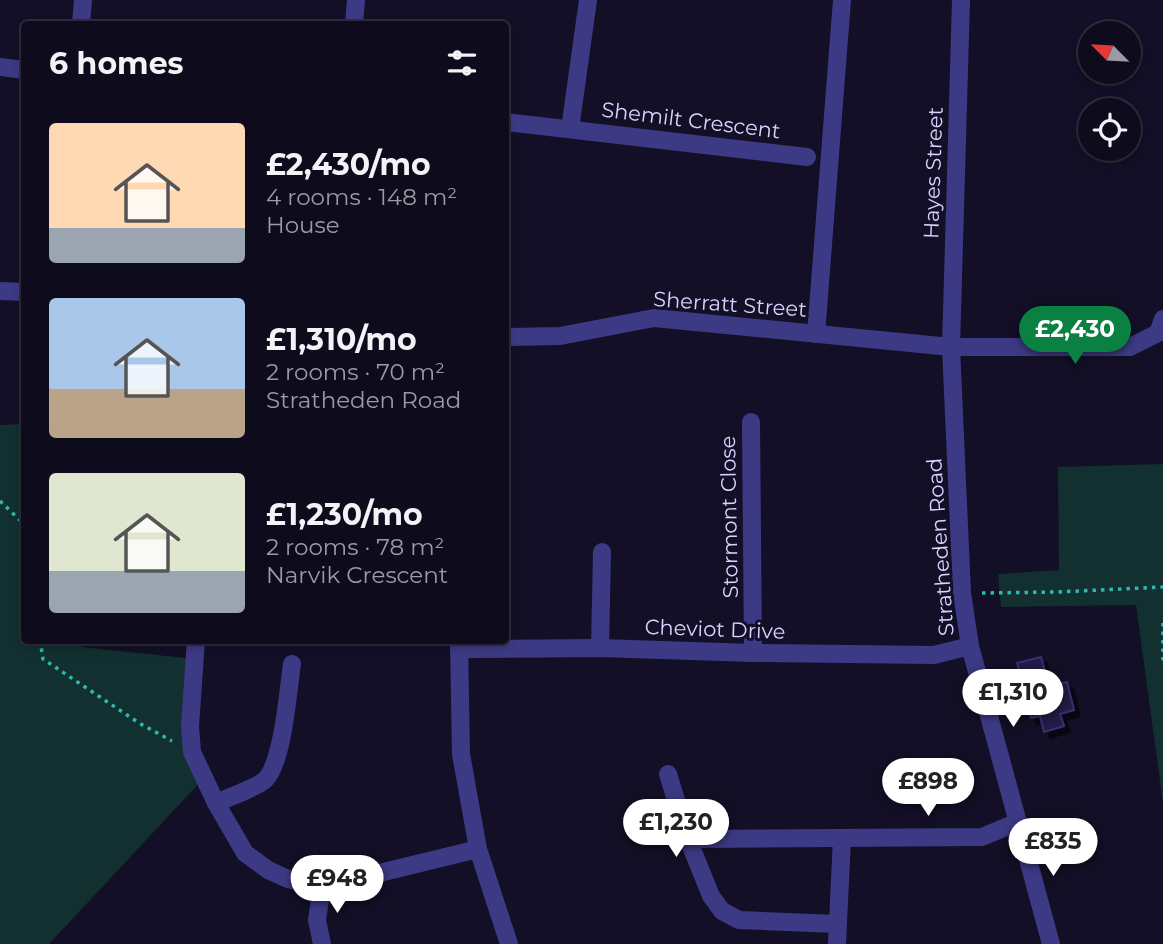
<!DOCTYPE html>
<html lang="en">
<head>
<meta charset="utf-8">
<style>
	:root { --surface:#0e0b1c; --page:#171425; --text:#f1f3f6; --muted:#9b9ba3; --line:#2e2b3b; --accent:#0b8043 }
	body { margin:0; font-family:Montserrat,sans-serif; background:var(--page); color:var(--text); height:100vh; display:flex; flex-direction:column; font-size:26px; white-space:nowrap }
	* { box-sizing:border-box; margin:0 }
	p { font-size:23px; color:var(--muted) }
	.icon { flex:none; width:38px; height:38px; fill:none; stroke:currentColor; stroke-width:2; stroke-linecap:round; stroke-linejoin:round }
	.map { position:relative; flex:1; overflow:hidden }
	.side { position:absolute; left:21px; top:21px; width:488px; height:623px; display:flex; flex-direction:column; background:var(--surface); border-radius:7px; box-shadow:0 4px 10px #0003,0 0 0 2px var(--line) }
	.side>* { flex:none }
	.needle { width:46px; rotate:294deg }
	.controls { position:absolute; left:1078px; top:21px; display:grid; gap:14px }
	.controls a { display:grid; place-items:center; width:63px; height:63px; border-radius:50%; background:var(--surface); box-shadow:0 4px 10px #0003,0 0 0 2px var(--line); font-size:35px }
	.price { position:absolute; translate:-50% -60px; padding:0 16px; border-radius:24px; background:#fff; color:#222; font-size:23px; line-height:46px; filter:drop-shadow(0 2px 4px #0008) }
	.price::after { content:''; position:absolute; left:50%; top:42px; width:21px; height:16px; margin-left:-10px; background:inherit; clip-path:polygon(0 0,100% 0,50% 100%) }
	.price.active { background:var(--accent); color:#fff }
	ul { padding:0; list-style:none }
	li { display:flex; align-items:center; gap:21px; height:175px; padding:0 28px }
	li span { display:grid; place-items:center; flex:none; width:196px; height:140px; border-radius:7px; color:#555 }
	li>.icon { margin-inline-start:auto }
	span .icon { width:84px; height:84px; fill:#fffc; stroke-width:1 }
	li b { font-size:30px }
	h2 { display:flex; justify-content:space-between; align-items:center; height:84px; padding:0 28px; font-size:30px }
	.map>svg:first-child { display:block }
	.green { fill:#12302f }
	.building { fill:#241b47; stroke:#3b2d73; stroke-width:2; filter:url(#shadow) }
	.lines { fill:none; stroke-linecap:round; stroke-linejoin:round }
	.path { stroke:#2fb8b0; stroke-width:3.5; stroke-dasharray:3.5 5; stroke-linecap:butt }
	.minor { stroke:#3d3a85; stroke-width:18 }
	.labels { text-anchor:middle; dominant-baseline:central; stroke-width:6; stroke-linejoin:round; paint-order:stroke }
	.street-label { font-size:21px; fill:#d9d4ff; stroke:#130f26 }
</style>
</head>
<body>
<div class="map">
<svg width="1163" height="944" viewBox="0 0 1163 944">
	<defs>
		<filter id="shadow"><feDropShadow dx="6" dy="6" stdDeviation="0" flood-color="#0009"/></filter>
	</defs>
	<rect width="100%" height="100%" fill="#130f26"/>
	<g class="green">
		<polygon points="24,424 24,640 81,641 81,647 195,659 192,752 204,778 49,944 0,944 0,425"/>
		<polygon points="1163,464 1163,803 1136,605 1001,607 998,574 1059,570 1058,467"/>
	</g>
	<polygon class="building" points="1041,657 1049,687 1067,682 1074,710 1060,714 1064,726 1044,732 1040,716 1031,718 1017,663"/>
	<g class="lines">
		<g class="path">
			<polyline points="0,501 24,524"/>
			<polyline points="982,593 1057,592 1163,587"/>
			<polyline points="1163,623 1163,663"/>
			<polyline points="40,640 43,659 139,723 172,741"/>
		</g>
		<g class="minor">
			<polyline points="961,0 951,347 962,593 970,646 1051,944"/>
			<polyline points="81,24 83,0"/>
			<polyline points="354,24 356,0"/>
			<polyline points="0,67 24,70"/>
			<polyline points="506,122 807,157"/>
			<polyline points="570,129 588,0"/>
			<polyline points="0,291 24,292"/>
			<polyline points="816,334 842,0"/>
			<polyline points="506,337 560,336 654,318 951,347 1130,347 1158,333 1163,319"/>
			<polyline points="751,422 753,653"/>
			<polyline points="196,640 190,726 192,752 216,803 245,853 268,870 288,879 322,887 478,849"/>
			<polyline points="459,640 461,754 478,849 509,944"/>
			<polyline points="600,648 602,552"/>
			<polyline points="459,649 600,648 753,653 934,655 970,646"/>
			<polyline points="668,774 688,839"/>
			<path d="M216 803C227 798 258 787 265 780 283 763 288 690 292 664"/>
			<polyline points="322,887 317,920 322,944"/>
			<polyline points="837,924 739,920 722,911 711,896 688,839 982,837 1018,822"/>
			<polyline points="837,944 842,838"/>
		</g>
	</g>
	<g class="labels">
		<g class="street-label">
			<text transform="translate(691 120) rotate(7)">Shemilt Crescent</text>
			<text transform="translate(933 173) rotate(-88)">Hayes Street</text>
			<text transform="translate(730 304) rotate(4)">Sherratt Street</text>
			<text transform="translate(729 517) rotate(-91)">Stormont Close</text>
			<text transform="translate(940 547) rotate(-94)">Stratheden Road</text>
			<text transform="translate(715 629) rotate(2)">Cheviot Drive</text>
		</g>
	</g>
</svg>
<div class="controls">
<a><svg class="needle" viewBox="-14 -14 28 28"><path d="M0-13l5 13h-10z" fill="#e53935"/><path d="M0 13l5-13h-10z" fill="#9b9ba3"/></svg></a>
<a><svg class="icon" aria-label="locate" viewBox="0 0 24 24"><circle cx="12" cy="12" r="6"/><path d="M12 2v4M12 18v4M2 12h4M18 12h4"/></svg></a>
</div>
<b class="price active" style="left:1075px;top:366px">£2,430</b>
<b class="price" style="left:1013px;top:729px">£1,310</b>
<b class="price" style="left:928px;top:818px">£898</b>
<b class="price" style="left:676px;top:859px">£1,230</b>
<b class="price" style="left:1053px;top:878px">£835</b>
<b class="price" style="left:337px;top:915px">£948</b>
<section class="side">
<h2>6 homes<svg class="icon" aria-label="filters" viewBox="0 0 24 24"><path d="M4 7h16M4 17h16"/><circle cx="9" cy="7" r="2"/><circle cx="15" cy="17" r="2"/></svg></h2>
<ul>
<li><span style="background:linear-gradient(#ffd9b3 75%,#9aa5b1 0)"><svg class="icon" aria-label="home" viewBox="0 0 24 24"><path d="M3 11l9-7 9 7M6 9v11h12V9"/></svg></span><div><b>£2,430/mo</b><p>4 rooms · 148 m²</p><p>House</p></div></li>
<li><span style="background:linear-gradient(#a9c7e8 65%,#b9a48a 0)"><svg class="icon" aria-label="home" viewBox="0 0 24 24"><path d="M3 11l9-7 9 7M6 9v11h12V9"/></svg></span><div><b>£1,310/mo</b><p>2 rooms · 70 m²</p><p>Stratheden Road</p></div></li>
<li><span style="background:linear-gradient(#dfe7d0 70%,#9aa5b1 0)"><svg class="icon" aria-label="home" viewBox="0 0 24 24"><path d="M3 11l9-7 9 7M6 9v11h12V9"/></svg></span><div><b>£1,230/mo</b><p>2 rooms · 78 m²</p><p>Narvik Crescent</p></div></li>
</ul>
</section>
</div>
</body>
</html>
